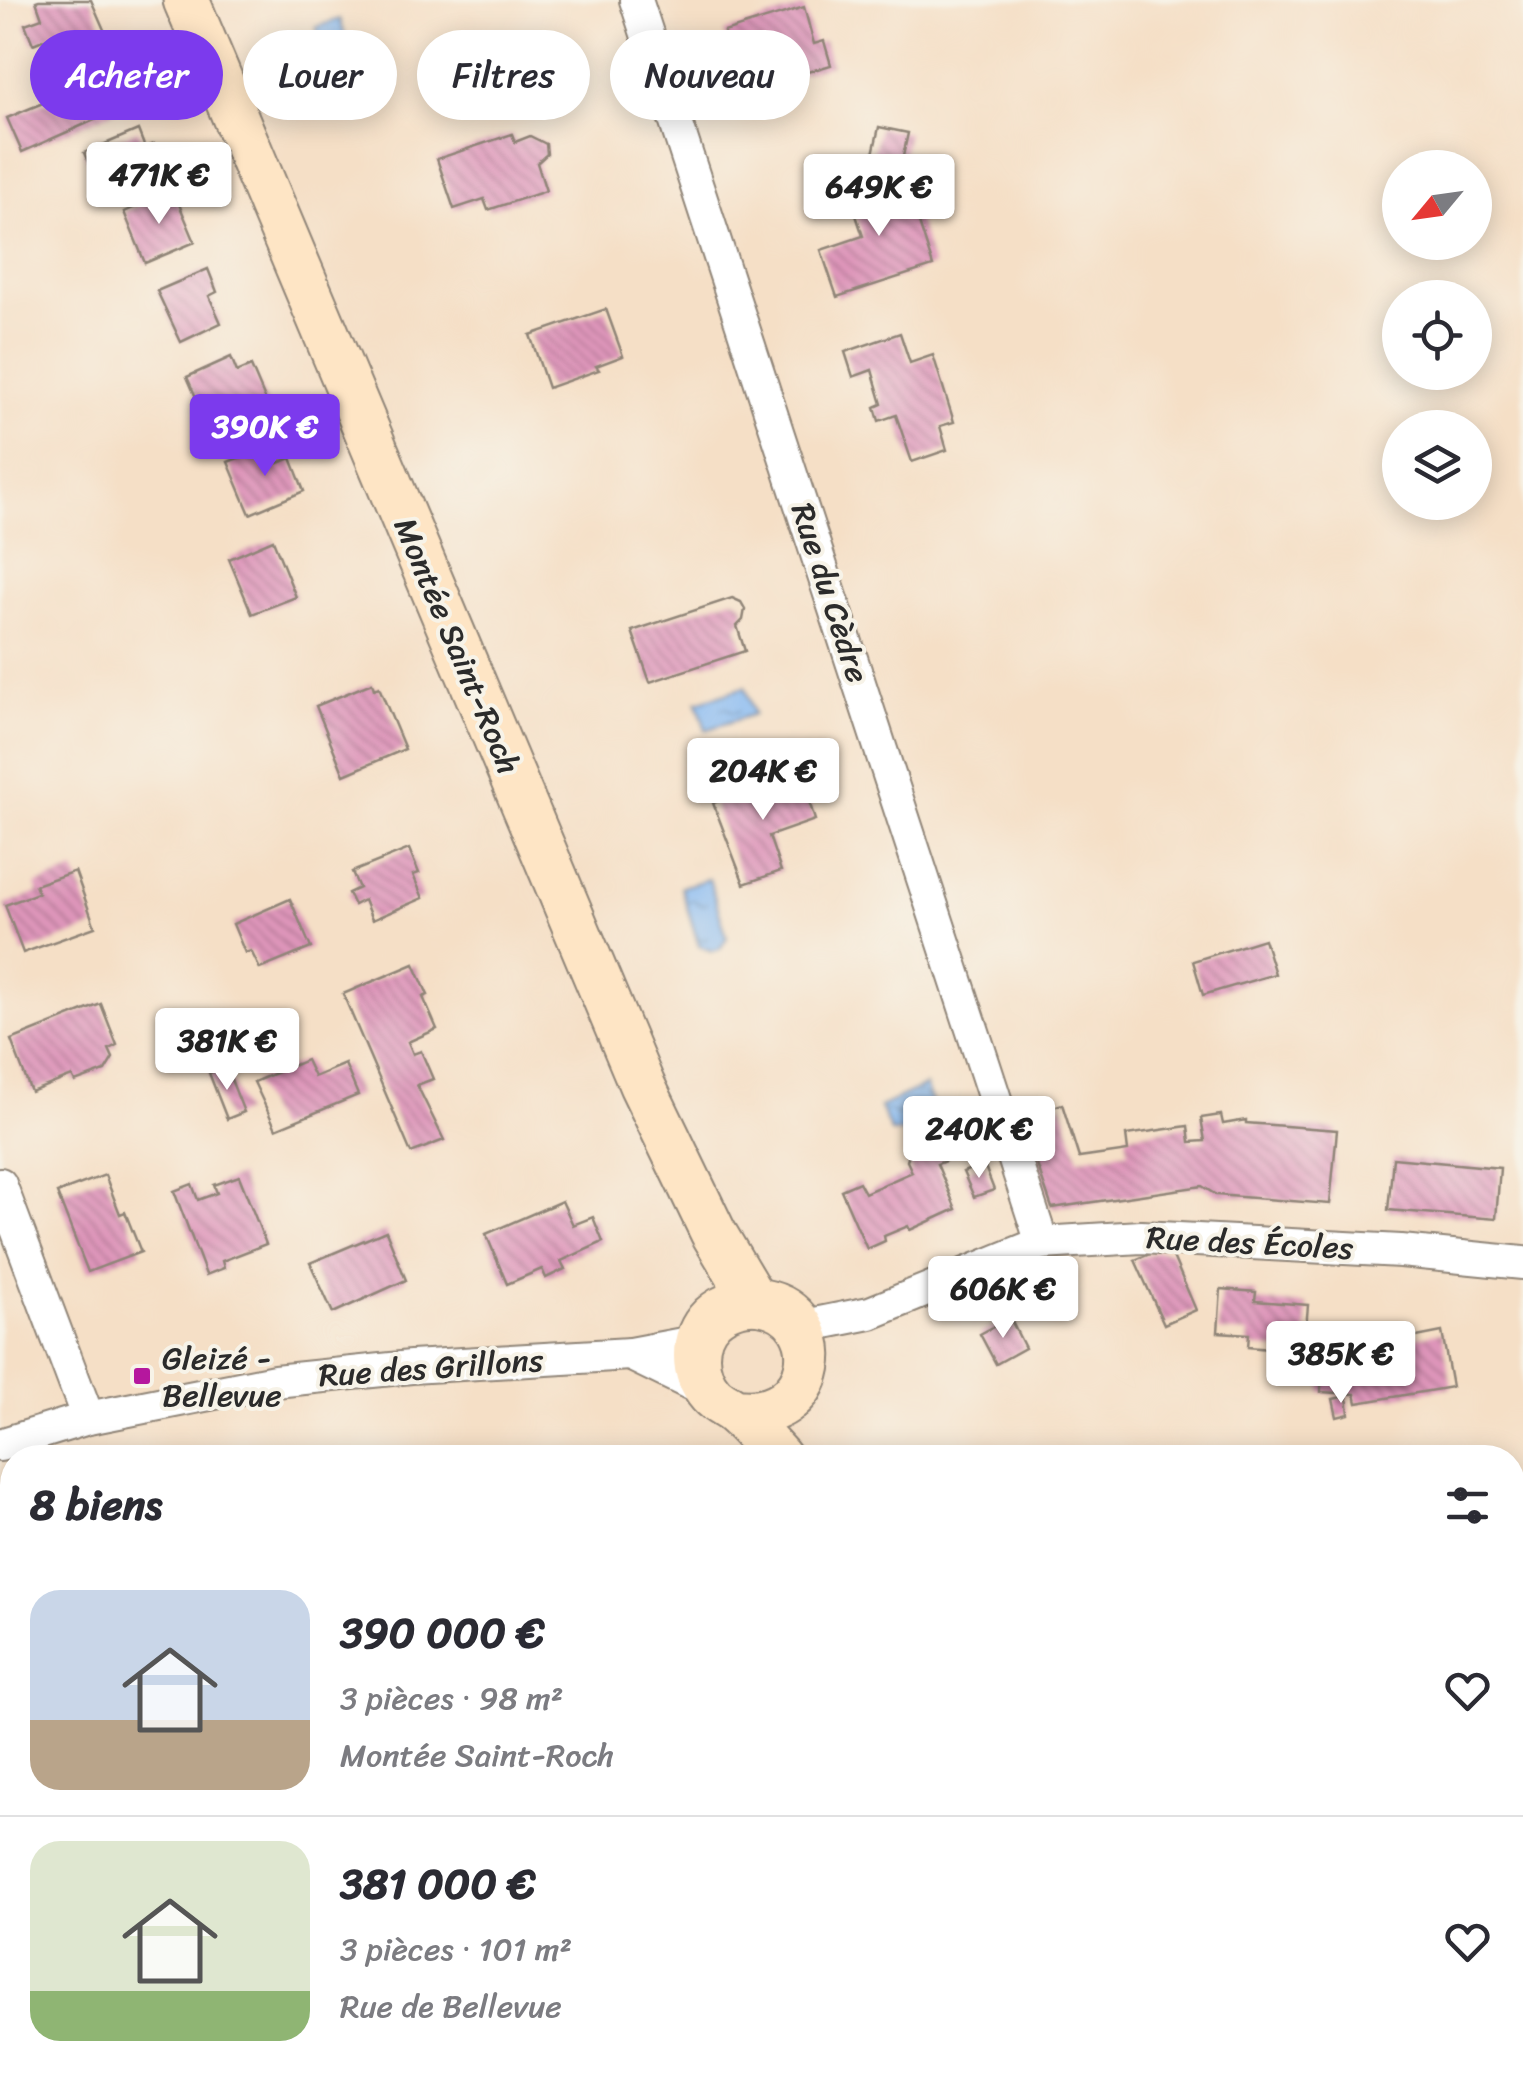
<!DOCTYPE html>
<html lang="fr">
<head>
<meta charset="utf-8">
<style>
	:root { --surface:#fff; --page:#f7f7f7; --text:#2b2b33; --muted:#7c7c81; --line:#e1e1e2; --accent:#7c3aed }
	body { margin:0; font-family:Sriracha,sans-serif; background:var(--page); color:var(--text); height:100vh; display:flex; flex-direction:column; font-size:38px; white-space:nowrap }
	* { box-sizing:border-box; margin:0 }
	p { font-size:32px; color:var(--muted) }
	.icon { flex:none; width:55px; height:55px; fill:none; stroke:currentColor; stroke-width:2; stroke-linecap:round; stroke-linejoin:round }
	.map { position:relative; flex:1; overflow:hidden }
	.sheet { position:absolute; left:0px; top:1445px; width:1525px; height:642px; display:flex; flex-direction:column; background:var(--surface); border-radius:40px 40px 0 0; box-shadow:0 5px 25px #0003 }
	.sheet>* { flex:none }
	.hud { position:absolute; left:30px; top:30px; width:1000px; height:90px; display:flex; gap:20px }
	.needle { width:65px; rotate:241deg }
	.controls { position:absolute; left:1382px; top:150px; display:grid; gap:20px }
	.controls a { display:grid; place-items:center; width:110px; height:110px; border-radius:50%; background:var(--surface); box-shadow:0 5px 25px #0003; font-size:50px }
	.price { position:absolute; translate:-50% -85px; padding:0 22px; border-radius:10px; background:#fff; color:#222; font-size:32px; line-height:65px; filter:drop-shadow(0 2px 5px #0008) }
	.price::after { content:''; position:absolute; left:50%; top:60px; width:30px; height:22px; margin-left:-15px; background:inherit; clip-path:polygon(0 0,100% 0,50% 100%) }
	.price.on { background:var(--accent); color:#fff }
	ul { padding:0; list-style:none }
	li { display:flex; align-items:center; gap:30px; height:250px; padding:0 30px }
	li+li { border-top:2px solid var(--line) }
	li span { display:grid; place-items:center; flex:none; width:280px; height:200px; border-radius:30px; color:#555 }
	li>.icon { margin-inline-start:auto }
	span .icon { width:120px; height:120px; fill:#fffc; stroke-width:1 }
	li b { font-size:42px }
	h2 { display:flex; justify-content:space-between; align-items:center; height:120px; padding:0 30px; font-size:42px }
	.tag { padding:0 35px; border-radius:45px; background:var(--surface); box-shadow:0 5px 25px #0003; font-size:35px; line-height:90px }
	.tag.on { background:var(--accent); color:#fff }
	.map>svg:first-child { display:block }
	.water { fill:url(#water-ripples); stroke:#58728e; stroke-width:2.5 }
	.building { fill:url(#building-back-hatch) }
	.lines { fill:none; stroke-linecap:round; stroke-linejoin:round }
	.street-casing { stroke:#908578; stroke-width:36 }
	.secondary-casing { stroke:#908578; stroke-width:49 }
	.street { stroke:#fff; stroke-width:32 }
	.secondary { stroke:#fee5c5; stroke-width:45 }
	.poi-dot { fill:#b5179e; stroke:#f7f3e8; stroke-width:4 }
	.labels { text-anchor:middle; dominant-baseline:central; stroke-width:8; stroke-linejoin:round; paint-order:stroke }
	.street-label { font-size:32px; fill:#2b2b2b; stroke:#f7f3e8 }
	.poi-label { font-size:32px; fill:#2b2b2b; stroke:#f7f3e8; text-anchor:start }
</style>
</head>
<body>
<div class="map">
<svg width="1523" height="2087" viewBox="0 0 1523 2087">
	<defs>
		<pattern id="water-ripples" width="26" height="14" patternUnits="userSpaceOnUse" patternTransform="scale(2.5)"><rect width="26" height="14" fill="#84b8f2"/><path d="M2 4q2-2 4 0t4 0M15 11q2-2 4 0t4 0" fill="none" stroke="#6c96c4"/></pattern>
		<pattern id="building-back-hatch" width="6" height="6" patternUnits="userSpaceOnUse" patternTransform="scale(2.5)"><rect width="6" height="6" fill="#de95ba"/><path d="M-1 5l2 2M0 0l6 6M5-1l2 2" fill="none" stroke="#b47a97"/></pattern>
	</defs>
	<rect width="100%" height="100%" fill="#f7f3e8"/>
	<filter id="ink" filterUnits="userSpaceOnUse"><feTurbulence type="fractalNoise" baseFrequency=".01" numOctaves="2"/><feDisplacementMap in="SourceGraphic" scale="20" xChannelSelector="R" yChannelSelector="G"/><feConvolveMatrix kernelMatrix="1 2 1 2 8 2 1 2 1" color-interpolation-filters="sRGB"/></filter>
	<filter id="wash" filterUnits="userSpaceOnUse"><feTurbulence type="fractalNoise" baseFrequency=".0048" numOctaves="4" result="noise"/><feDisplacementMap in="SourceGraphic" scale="40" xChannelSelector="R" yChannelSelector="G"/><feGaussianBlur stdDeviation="2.25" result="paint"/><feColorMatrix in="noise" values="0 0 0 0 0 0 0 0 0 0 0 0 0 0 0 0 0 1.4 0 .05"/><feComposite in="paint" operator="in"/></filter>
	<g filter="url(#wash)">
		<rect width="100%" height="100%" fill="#f5dfc6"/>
		<g class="water">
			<polygon points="340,19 354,66 330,73 316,27"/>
			<polygon points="745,687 754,714 706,730 697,702"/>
			<polygon points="709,879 727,937 720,949 713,951 699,946 681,887"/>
			<polygon points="925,1086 936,1112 910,1123 906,1132 891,1132 880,1107"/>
		</g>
		<g id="blocks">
			<g class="building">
				<polygon points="39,0 91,0 105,32 57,52 50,37 33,44 25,24 42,18 36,1"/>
				<polygon points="804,7 814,44 824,41 831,65 744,91 737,68 727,71 720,50 729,47 724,32"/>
				<polygon points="113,51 127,85 119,89 126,106 22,152 7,118 69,92 61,74"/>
				<polygon points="879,127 908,133 902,161 869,172"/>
				<polygon points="138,130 145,148 154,144 163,165 101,191 84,153"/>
				<polygon points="512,134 515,142 530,136 546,144 547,154 537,163 546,191 488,210 484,199 454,209 437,159"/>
				<polygon points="903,173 933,266 837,297 821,250 863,236 848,191"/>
				<polygon points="173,190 195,242 145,263 124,212"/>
				<polygon points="208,269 217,292 209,296 221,323 181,342 157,291"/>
				<polygon points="606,309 623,356 596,366 599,370 548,388 530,335"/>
				<polygon points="900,333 910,363 933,355 954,422 940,426 947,450 912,462 896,415 879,421 875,407 882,404 872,370 853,377 845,352"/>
				<polygon points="231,357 237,372 251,366 268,406 211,431 187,377"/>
				<polygon points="272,445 279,463 291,458 304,491 250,514 228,462"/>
				<polygon points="273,540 296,597 252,614 229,559"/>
				<polygon points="732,598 741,602 745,609 743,620 737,626 745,651 650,682 632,631"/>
				<polygon points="372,683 374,689 379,687 405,749 344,775 316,706"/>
				<polygon points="799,770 815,820 769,836 781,871 744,884 713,803 758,789 757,785"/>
				<polygon points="409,849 419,873 413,875 423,898 372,920 364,900 354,905 348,893 359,888 352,872"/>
				<polygon points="75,871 95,927 23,953 5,905 38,893 35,885"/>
				<polygon points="290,899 311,948 260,969 251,951 245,953 233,924"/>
				<polygon points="1264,939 1275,974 1203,995 1193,961"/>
				<polygon points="414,964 428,995 423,997 437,1029 408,1042 413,1054 421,1051 433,1079 417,1085 444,1140 411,1153 343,994"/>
				<polygon points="101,1004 117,1045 109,1049 113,1058 105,1071 75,1082 72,1076 31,1092 11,1040"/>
				<polygon points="306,1060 314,1077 345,1064 358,1095 276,1129 254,1082"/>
				<polygon points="226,1067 244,1112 227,1119 209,1073"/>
				<polygon points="1062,1104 1079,1158 1128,1151 1126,1135 1188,1126 1190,1142 1205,1141 1201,1118 1221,1115 1223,1124 1246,1120 1246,1123 1337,1130 1330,1204 1216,1195 1202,1186 1052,1208 1021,1118"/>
				<polygon points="926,1143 939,1148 945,1161 937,1164 956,1209 910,1230 908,1226 884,1236 885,1241 867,1249 841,1190 859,1182 865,1193 912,1172 907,1161 911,1149"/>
				<polygon points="1393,1158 1500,1168 1496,1219 1388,1210"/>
				<polygon points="984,1164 994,1190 974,1197 963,1172"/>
				<polygon points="105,1175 120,1214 125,1212 141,1252 88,1272 57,1193"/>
				<polygon points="239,1176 266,1244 222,1261 224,1268 206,1275 174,1191 192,1184 198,1200 217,1193 214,1185"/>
				<polygon points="562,1201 573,1225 593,1217 603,1242 561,1261 565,1269 546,1278 542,1269 507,1284 486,1234"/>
				<polygon points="386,1231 406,1280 333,1313 310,1263"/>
				<polygon points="1157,1251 1171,1252 1196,1310 1164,1324 1135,1260"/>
				<polygon points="1221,1289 1256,1292 1255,1301 1308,1305 1304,1352 1248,1347 1249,1334 1218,1332"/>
				<polygon points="1010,1318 1025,1348 996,1364 980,1334"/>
				<polygon points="1442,1332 1452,1387 1357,1403 1355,1394 1321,1392 1322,1349 1347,1350 1346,1344 1381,1338 1381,1344"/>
				<polygon points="1347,1396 1349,1414 1337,1417 1333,1399"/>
				<polygon points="1266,2075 1306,2075 1312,2087 1242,2087"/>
				<polygon points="1341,2075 1371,2075 1377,2087 1326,2087 1343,2079"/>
			</g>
		</g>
	</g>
	<g filter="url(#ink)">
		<use href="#blocks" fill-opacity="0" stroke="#908578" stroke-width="2.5"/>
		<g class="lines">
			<defs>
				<g id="street">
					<polyline points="636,0 1042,1243"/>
					<polyline points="0,1184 88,1418"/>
					<polyline points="800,1327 870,1313 1042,1243 1141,1237 1401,1251 1523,1263"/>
					<polyline points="630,1354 708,1392"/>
					<polyline points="0,1445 88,1418 275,1381 411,1367 630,1354 699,1341"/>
				</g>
				<g id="secondary">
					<polyline points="186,0 642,1085 713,1232 754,1301"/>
					<path d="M734 1411C821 1425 834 1315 762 1302 745 1299 725 1305 712 1317 691 1338 692 1373 711 1395 718 1403 728 1406 736 1413 751 1426 765 1443 779 1458"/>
					<polyline points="1069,2075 1074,2087"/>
				</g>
			</defs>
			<use href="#street" class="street-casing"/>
			<use href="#secondary" class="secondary-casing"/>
			<use href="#street" class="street"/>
			<use href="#secondary" class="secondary"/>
		</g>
	</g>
	<rect class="poi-dot" x="132" y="1366" width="20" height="20" rx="5"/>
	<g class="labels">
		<g class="street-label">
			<text transform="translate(830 593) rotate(72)">Rue du Cèdre</text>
			<text transform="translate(457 646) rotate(67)">Montée Saint-Roch</text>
			<text transform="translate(1250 1243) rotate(3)">Rue des Écoles</text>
			<text transform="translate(431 1368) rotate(-4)">Rue des Grillons</text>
		</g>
		<g class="poi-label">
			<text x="162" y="1358">Gleizé -<tspan x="162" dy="37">Bellevue</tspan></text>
		</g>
	</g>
</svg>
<div class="controls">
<a><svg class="needle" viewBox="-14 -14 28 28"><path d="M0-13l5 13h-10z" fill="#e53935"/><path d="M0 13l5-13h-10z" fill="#7c7c81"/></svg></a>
<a><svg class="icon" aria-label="locate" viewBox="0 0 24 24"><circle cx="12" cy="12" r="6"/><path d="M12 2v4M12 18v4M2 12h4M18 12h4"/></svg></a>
<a><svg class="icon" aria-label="layers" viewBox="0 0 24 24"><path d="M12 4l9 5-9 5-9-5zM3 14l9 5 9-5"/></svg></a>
</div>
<b class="price" style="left:159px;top:227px">471K €</b>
<b class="price" style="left:879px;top:239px">649K €</b>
<b class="price on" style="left:265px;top:479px">390K €</b>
<b class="price" style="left:763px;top:823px">204K €</b>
<b class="price" style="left:227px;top:1093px">381K €</b>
<b class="price" style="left:979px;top:1181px">240K €</b>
<b class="price" style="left:1003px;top:1341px">606K €</b>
<b class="price" style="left:1341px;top:1406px">385K €</b>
<div class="hud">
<a class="tag on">Acheter</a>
<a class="tag">Louer</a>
<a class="tag">Filtres</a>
<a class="tag">Nouveau</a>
</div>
<section class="sheet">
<h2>8 biens<svg class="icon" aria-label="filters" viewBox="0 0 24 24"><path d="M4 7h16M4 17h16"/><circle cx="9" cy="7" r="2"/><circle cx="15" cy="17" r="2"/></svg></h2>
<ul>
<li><span style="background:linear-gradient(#c9d6e8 65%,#b9a48a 0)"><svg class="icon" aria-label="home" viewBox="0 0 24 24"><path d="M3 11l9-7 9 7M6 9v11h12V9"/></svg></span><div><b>390 000 €</b><p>3 pièces · 98 m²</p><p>Montée Saint-Roch</p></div><svg class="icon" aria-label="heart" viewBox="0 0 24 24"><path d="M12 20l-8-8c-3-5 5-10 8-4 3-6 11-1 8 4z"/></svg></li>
<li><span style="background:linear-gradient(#dfe7d0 75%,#8fb573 0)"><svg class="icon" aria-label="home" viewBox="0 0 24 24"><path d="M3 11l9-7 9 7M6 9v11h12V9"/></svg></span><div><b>381 000 €</b><p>3 pièces · 101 m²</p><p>Rue de Bellevue</p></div><svg class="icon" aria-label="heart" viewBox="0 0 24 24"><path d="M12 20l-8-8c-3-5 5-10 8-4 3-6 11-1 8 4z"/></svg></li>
</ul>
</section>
</div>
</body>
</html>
